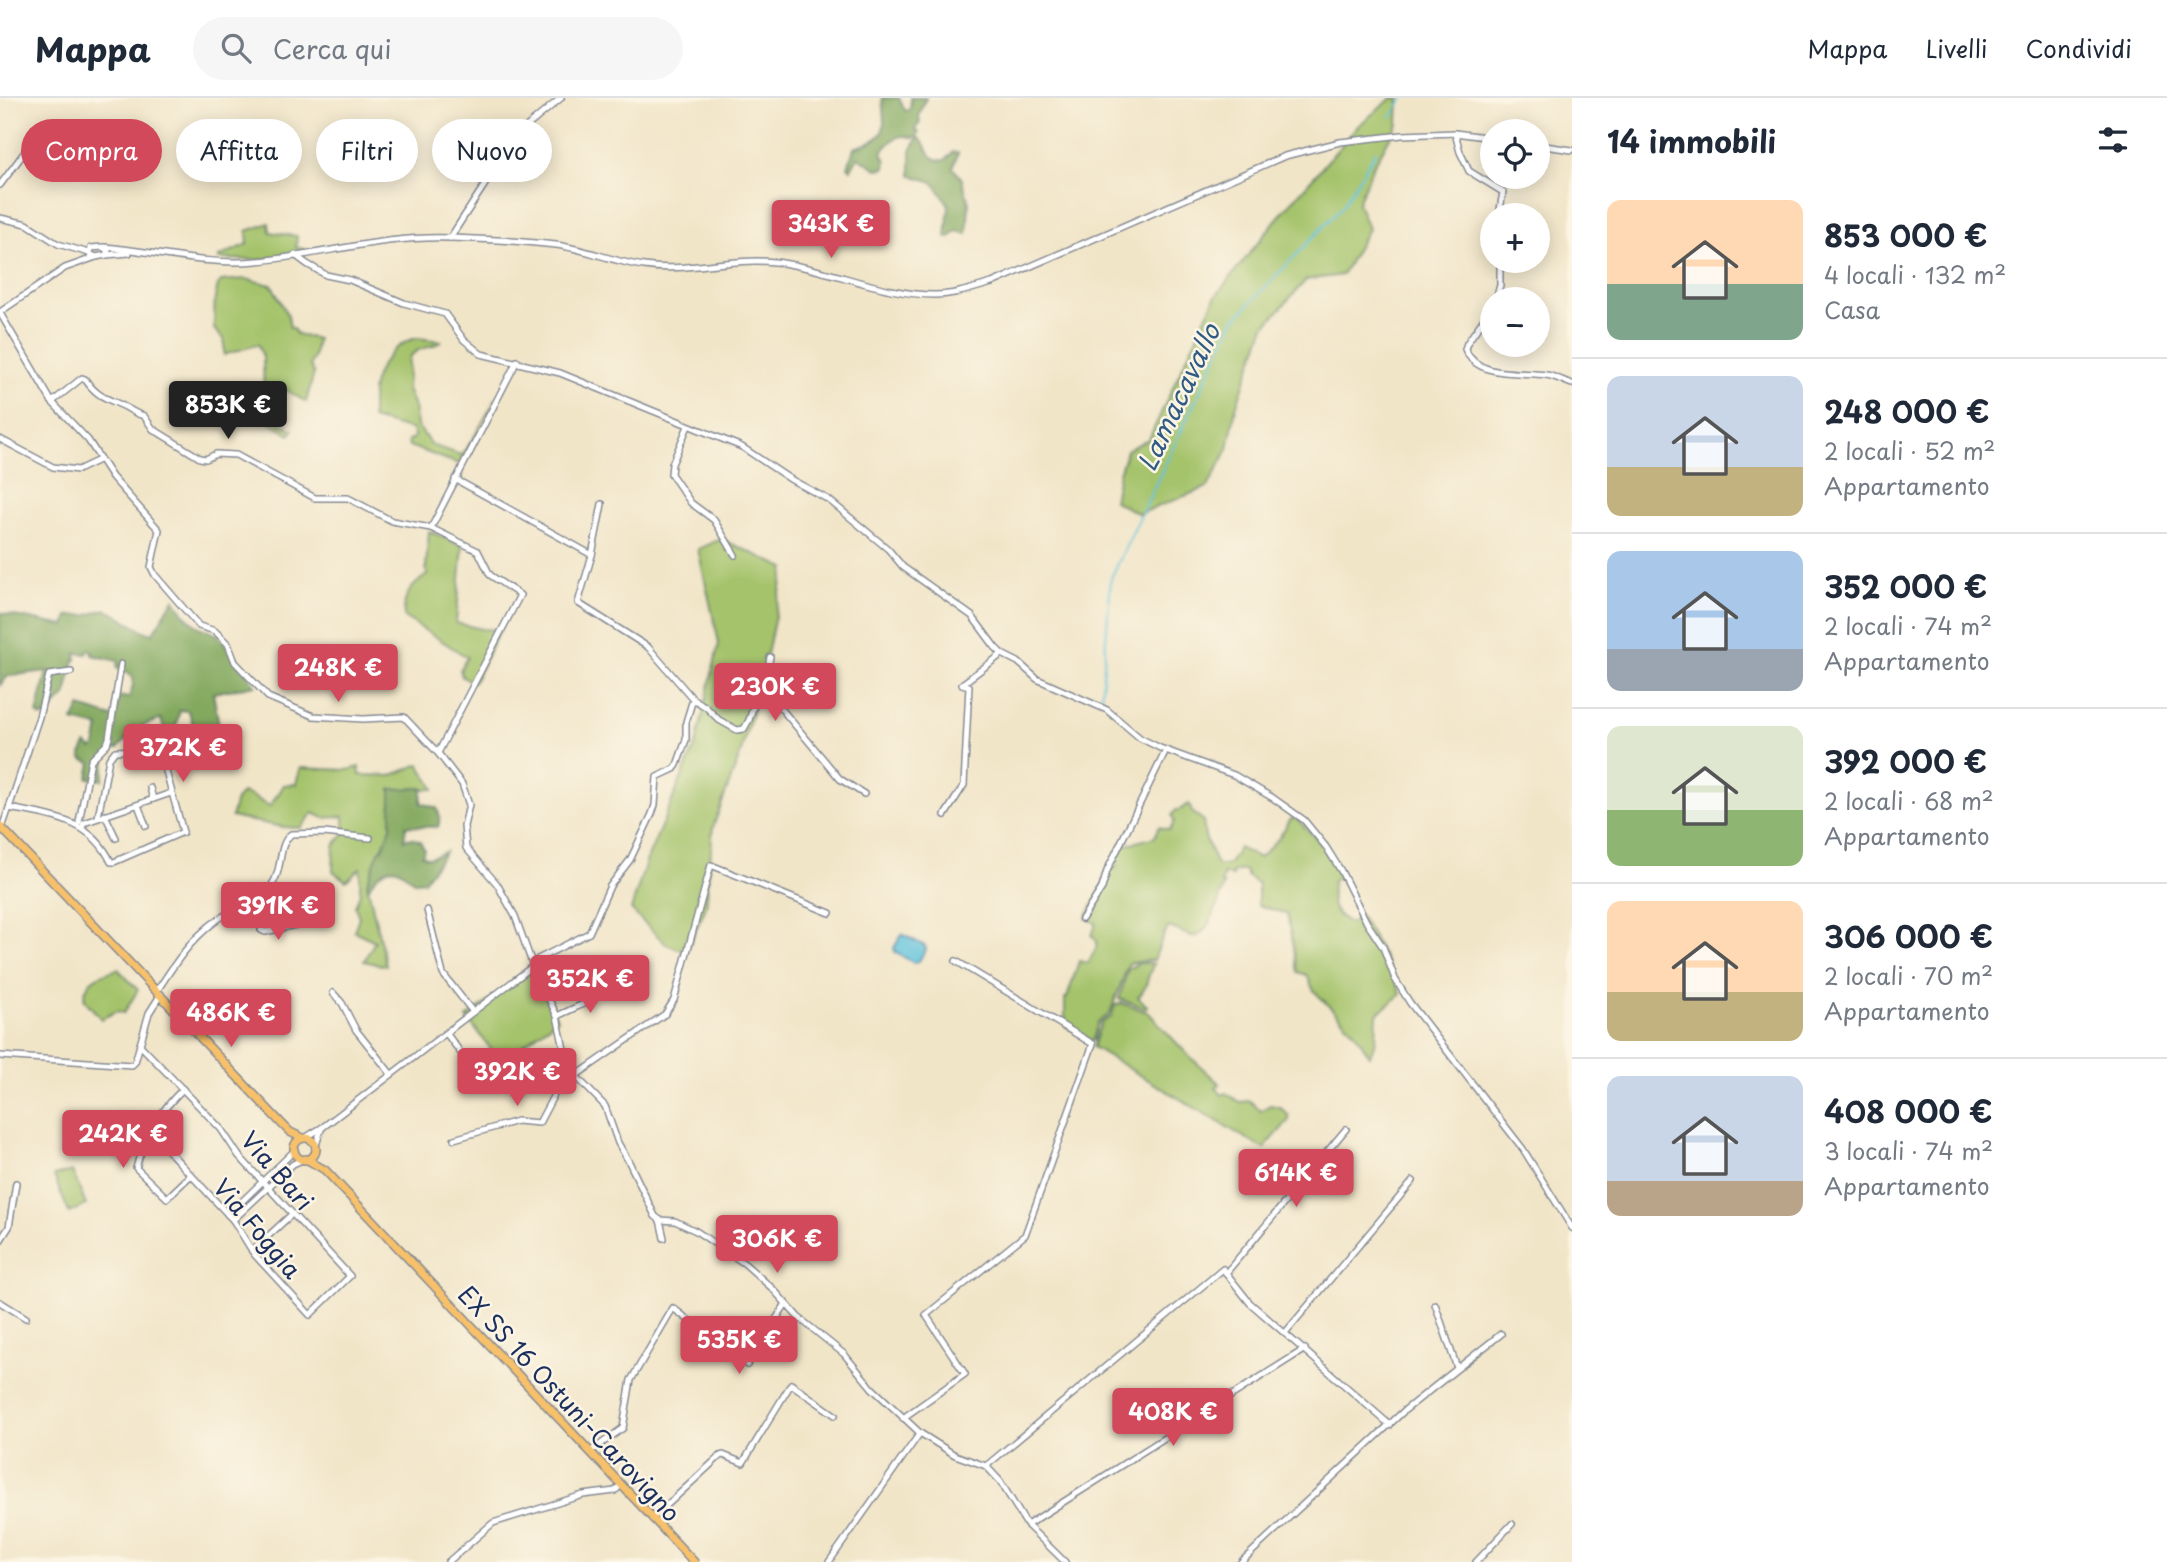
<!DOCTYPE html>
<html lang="it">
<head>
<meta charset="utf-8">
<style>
	:root { --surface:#fff; --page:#f6f6f7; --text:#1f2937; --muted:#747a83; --line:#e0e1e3; --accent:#d1495b }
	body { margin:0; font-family:"Playpen Sans",sans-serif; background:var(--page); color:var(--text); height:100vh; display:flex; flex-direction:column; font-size:26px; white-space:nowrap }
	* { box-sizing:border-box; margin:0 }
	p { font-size:23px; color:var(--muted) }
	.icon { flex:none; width:38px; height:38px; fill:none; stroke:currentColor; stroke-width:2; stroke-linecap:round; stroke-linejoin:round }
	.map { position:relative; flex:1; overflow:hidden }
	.side { display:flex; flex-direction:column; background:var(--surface); width:595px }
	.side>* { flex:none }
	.guide { position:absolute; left:21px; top:21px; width:665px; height:63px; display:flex; gap:14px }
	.controls { position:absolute; left:1480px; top:21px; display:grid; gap:14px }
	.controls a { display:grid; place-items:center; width:70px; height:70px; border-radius:50%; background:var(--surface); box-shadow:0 4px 18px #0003; font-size:35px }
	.price { position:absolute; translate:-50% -60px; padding:0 16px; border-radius:7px; background:var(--accent); color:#fff; font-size:23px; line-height:46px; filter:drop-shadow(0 2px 4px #0008) }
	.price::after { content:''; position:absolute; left:50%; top:42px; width:21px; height:16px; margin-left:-10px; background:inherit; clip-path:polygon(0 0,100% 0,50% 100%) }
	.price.current { background:#222; color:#fff }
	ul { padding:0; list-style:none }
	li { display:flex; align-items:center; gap:21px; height:175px; padding:0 35px }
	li+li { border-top:2px solid var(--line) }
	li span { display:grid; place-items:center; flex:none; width:196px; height:140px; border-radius:14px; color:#555 }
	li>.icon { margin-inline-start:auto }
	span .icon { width:84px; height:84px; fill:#fffc; stroke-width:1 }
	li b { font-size:30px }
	h2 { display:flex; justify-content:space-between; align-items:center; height:84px; padding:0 35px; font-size:30px }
	.chip { padding:0 24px; border-radius:32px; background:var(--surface); box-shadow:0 4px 18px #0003; font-size:24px; line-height:63px }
	.chip.current { background:var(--accent); color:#fff }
	header { display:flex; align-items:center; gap:42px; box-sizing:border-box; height:98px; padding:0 35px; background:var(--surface); border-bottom:2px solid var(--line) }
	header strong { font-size:33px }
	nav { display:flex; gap:38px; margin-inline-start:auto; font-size:24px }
	.search { width:490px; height:63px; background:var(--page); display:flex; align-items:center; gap:18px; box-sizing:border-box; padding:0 24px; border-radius:38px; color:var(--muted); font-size:26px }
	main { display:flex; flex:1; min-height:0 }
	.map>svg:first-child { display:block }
	.green { fill:#a4c36a; stroke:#607964; stroke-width:2 }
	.forest { fill:#83a95e; stroke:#4f6c5e; stroke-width:2 }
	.water { fill:#5fc2dd; stroke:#3d789e; stroke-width:2 }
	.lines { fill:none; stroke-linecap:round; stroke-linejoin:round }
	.stream { stroke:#5fc2dd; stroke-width:2 }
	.minor-casing { stroke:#868a93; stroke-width:8 }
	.major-casing { stroke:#868a93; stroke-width:10 }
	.minor { stroke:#fff; stroke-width:5 }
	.major { stroke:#f7c06b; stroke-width:7 }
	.labels { text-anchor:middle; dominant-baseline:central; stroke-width:5; stroke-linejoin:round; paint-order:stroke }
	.street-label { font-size:24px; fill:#1b2f5e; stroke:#fcf5e5 }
	.water-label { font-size:26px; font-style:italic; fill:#2f5b84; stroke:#fcf5e5 }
</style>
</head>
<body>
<header>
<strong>Mappa</strong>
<div class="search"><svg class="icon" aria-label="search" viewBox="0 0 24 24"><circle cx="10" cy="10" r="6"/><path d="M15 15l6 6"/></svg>Cerca qui</div>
<nav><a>Mappa</a><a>Livelli</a><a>Condividi</a></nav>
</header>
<main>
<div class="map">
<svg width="1572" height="1464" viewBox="0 0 1572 1464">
	<rect width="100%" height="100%" fill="#fcf5e5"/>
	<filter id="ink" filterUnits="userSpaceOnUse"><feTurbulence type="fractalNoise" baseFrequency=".0143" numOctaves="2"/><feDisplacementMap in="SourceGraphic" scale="14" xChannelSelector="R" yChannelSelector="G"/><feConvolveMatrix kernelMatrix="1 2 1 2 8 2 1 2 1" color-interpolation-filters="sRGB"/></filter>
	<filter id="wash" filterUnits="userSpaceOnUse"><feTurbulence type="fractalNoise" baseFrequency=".00686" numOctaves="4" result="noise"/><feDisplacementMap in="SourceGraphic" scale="28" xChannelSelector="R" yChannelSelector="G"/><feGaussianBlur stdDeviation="1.57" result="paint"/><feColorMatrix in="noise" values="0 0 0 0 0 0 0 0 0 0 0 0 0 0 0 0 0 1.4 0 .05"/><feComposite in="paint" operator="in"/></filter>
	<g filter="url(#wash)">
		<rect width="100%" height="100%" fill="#f1e5c8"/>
		<g class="green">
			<polygon points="1392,0 1399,0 1398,26 1372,70 1358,105 1368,131 1342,177 1306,182 1265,228 1236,309 1228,351 1208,389 1139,416 1114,403 1119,375 1127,352 1149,341 1215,199 1276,122 1359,27"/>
			<polygon points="269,125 270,134 297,138 296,149 312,154 259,162 219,161 219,159 248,146 247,133"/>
			<path d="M246 181 272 187 288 218 290 230H293L296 236 317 241 314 259 310 267 314 275 306 304 286 292 261 312 293 332 290 337 253 315 264 299 263 259 258 246 224 257V241L214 231C215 217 212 194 221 183Z"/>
			<path d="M417 240 441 243C432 252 420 246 409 260L407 291 414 309 417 327 431 347 461 357C467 353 490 312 496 301L459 366 409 348 408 343 414 340 413 332 372 321C372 312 372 302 372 293 375 270 395 244 417 240Z"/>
			<path d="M429 433 463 448 456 525 482 531 500 532 474 584 462 579 460 572 467 559 404 519C402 498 411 488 427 477L426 468Z"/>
			<polygon points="721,441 785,470 762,580 740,657 713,729 706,809 686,854 666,846 631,812 646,764 696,646 719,545 698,451"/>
			<polygon points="222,644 232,646 229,665 218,663"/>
			<path d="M420 666C423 676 430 681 434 691L391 692V729L367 785 386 868 364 863 375 843 354 833 359 819 355 808 360 795V770L346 783 333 773 334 748 344 736V718L324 720 313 715 301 730 283 729 231 719 236 702 242 695C253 696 260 705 271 708 273 699 281 696 283 687L296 686 300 670 348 672 359 669 360 677 390 678Z"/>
			<path d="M1189 706 1192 714 1203 722 1205 739 1217 767H1228L1239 750 1259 760 1279 740 1290 722 1295 719 1319 743 1341 778 1333 783C1330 805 1329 814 1350 825L1361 819 1383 857 1401 896 1377 916 1376 941 1370 958 1353 932 1314 893 1307 877 1298 874 1287 816 1258 807V786L1248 779 1245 772 1233 774 1232 778 1224 776 1221 786 1224 787C1220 800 1210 834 1196 838 1189 840 1177 831 1169 829L1164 836 1154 862 1129 865 1109 917 1098 924 1093 942 1091 943 1065 928V900H1067L1079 863 1088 865 1096 850 1097 843 1092 838 1096 825 1086 820 1112 770 1115 771 1117 767 1115 759 1124 743 1126 747 1155 739 1159 729 1170 732 1174 724 1172 717 1176 712H1179Z"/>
			<path d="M1139 865 1154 866C1147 876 1148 891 1138 899L1147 908 1145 910 1119 901 1128 871Z"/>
			<polygon points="533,868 557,921 501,964 467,920"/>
			<path d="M118 871 138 892 124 915 117 913 101 921 84 901C86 879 100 877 118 871Z"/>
			<polygon points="1121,905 1148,914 1188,957 1220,986 1216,990 1222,997 1225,995 1240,1004 1250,1003 1261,1013 1270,1007 1280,1009 1289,1018 1289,1022 1264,1051 1093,949 1101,925 1111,919 1115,907"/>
			<polygon points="72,1073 86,1107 69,1115 54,1078"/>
		</g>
		<g class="forest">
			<path d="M882 0H899L904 11 907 13 910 11 911 0H926L919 17 920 25 915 31 919 35 914 40C899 34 891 42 882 54L886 63 885 70 877 71 858 59 851 71 848 69 854 50C889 39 885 34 882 0Z"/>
			<path d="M918 39C929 47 928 65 945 62L953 54 958 55 953 70 962 81 969 105 967 136 957 133 949 140 946 139 949 107 933 84 911 77V53Z"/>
			<path d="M174 501 185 517 197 528 218 537 255 587 213 595 219 627 216 638 196 634 188 613 180 612 172 643 167 642 161 621 142 628 143 631 132 634 118 651H114L106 658 103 682 88 680 91 665 82 661 81 657 86 646 92 651 95 649 99 629 73 623 80 609 115 620 116 598 129 600 133 587V579L117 569 118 563 92 557 93 553 88 552 87 556 76 555V562H74L66 597 44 619H41L37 616 47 573 8 578 0 587V515L65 528 68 518 88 517 105 511C122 518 135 531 152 536Z"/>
			<path d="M422 690 421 705 437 710 440 720 438 729 406 728 404 742 412 740 420 743 424 751 422 757 429 760 445 754 424 783 415 784C410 781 406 776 401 773 387 764 374 780 368 791L367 785 379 753 383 751 391 729V691Z"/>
		</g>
		<polygon class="water" points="902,836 925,848 926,851 919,863 914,865 895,854 894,850"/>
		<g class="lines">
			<g class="stream">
				<polyline points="1391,19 1404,0"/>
				<polyline points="1101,602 1111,480 1234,222 1341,110 1376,53"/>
			</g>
		</g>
	</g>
	<g filter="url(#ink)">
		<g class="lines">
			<defs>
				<g id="minor">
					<polyline points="1455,35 1460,54 1469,73 1503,94 1499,117"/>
					<polyline points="1538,47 1572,52"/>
					<polyline points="0,87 27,51"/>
					<polyline points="0,120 27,126 58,146 89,155"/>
					<polyline points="450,140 491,77 502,49 561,0"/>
					<polygon points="103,149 108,153 106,157 96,159 90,156 91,150"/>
					<path d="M105 149C155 153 206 168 257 163 322 157 385 137 451 140 484 141 523 143 556 147 586 151 614 164 644 168 686 175 731 159 775 164 829 170 881 197 935 197 955 197 974 190 992 185L1285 58 1340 44 1402 37 1455 35 1493 40"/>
					<polyline points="106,157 129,155"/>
					<polyline points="295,157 307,166 326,177 350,182 404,205 445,216 464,242 481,256 560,275 742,349 790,381 829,402 888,451 903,469 972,518 995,549 1002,556 1018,564 1037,581 1107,612 1140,640 1160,650 1234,677 1273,700 1304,722 1326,749 1341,773 1367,825 1383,849 1395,881 1410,905 1523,1051 1572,1130"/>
					<polyline points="1496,201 1500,187 1500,163"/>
					<path d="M1493 208 1467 245 1465 251C1477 281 1521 273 1546 277 1554 278 1563 283 1572 286"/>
					<polyline points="0,214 65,170 96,159"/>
					<polyline points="0,215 52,304 88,342 112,379 159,432 151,469 155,477 199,528 215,533 228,546 235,564 268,599 313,618 363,621 404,619 438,655 462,686 469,707 464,728 466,750 497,786 515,818 533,868 557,918 568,970 605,1008 618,1045 629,1064 655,1118 660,1122 675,1123 696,1133 745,1166 773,1191 798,1219 844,1256 872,1290 920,1335 955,1357 986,1368 1000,1383 1027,1427 1065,1464"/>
					<path d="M52 304 82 280 85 281C96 298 106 300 123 308 132 312 132 315 144 318L153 331 200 360 206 361 216 356 236 357 315 400H348L392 423 431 430 478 453 490 477 520 497 438 655"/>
					<polyline points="688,328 672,366 671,376 691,405 714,422 735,457"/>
					<polyline points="0,341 53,369 78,372 99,362"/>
					<polyline points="455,381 592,457"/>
					<polyline points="602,406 592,457 578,505 648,549 693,601 706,609 719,622 737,632 744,631 749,622 759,591 764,590 840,681 864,696"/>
					<polyline points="431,430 517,263"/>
					<polyline points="764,590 770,559"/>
					<polyline points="163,651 162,659 183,734"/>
					<polyline points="150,690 153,701"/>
					<polyline points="138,707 146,728"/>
					<polyline points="9,710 39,619 49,577 71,574"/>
					<polyline points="105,717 116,740"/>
					<polyline points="945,717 964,687 969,588 962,586 1002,556"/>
					<polyline points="98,719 109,661 115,653 163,651 171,645"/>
					<polyline points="79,724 91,662 107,646 109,640 121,566"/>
					<path d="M2 730 9 710C50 718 91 721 111 764H114L183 734"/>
					<polyline points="82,730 84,725 171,695"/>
					<path d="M258 799C269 806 263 821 261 832L265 834 304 825 330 814"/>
					<polyline points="427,812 443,876 473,914"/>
					<polyline points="1082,821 1102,790 1107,773 1166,652"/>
					<path d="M157 893C175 865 190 842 217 822 232 811 252 807 265 795 286 776 275 750 291 736L324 735 370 740"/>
					<polyline points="333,895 342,905 356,932 391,976"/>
					<polyline points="557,918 592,902 594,896"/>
					<polyline points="446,935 481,982 494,972"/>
					<polyline points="140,947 221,1031 239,1058 350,1178 310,1217 254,1156 233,1122 151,1034"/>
					<polyline points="0,958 132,967 135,964 149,915 161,896"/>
					<polyline points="574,979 665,916 674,902 711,767 830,815"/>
					<path d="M183 991C160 1013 144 1039 136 1070L167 1100 191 1077"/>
					<polyline points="305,1040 323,1029 533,868 538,861 589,835 610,788 630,762 652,716 655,707 657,679 674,671 677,667 686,642 686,624 693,601"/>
					<polyline points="454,1041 517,1023 539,1025 568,970"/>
					<polyline points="315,1050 321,1032"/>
					<polyline points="228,1117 294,1053"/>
					<polyline points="233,1122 293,1066 304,1061"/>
					<polyline points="660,1122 664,1140"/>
					<polyline points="0,1143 9,1129 16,1085"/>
					<polyline points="252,1153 292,1116"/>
					<polyline points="1226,1175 1346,1031"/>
					<polyline points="0,1204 26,1220"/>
					<polyline points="1435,1206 1457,1270"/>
					<polyline points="1285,1235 1413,1083"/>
					<polyline points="903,1320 965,1276 926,1217 1025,1137 1093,946 956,863"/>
					<polyline points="590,1354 623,1330 631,1282 673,1210 747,1267 785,1207"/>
					<polyline points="986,1368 1223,1171 1250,1205 1390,1327"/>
					<polyline points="652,1421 720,1358 723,1357 743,1365 791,1286 835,1317"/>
					<polyline points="1027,1427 1305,1251"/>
					<polyline points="448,1464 493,1425 583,1397 615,1393 621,1387"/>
					<polyline points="829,1464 920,1335"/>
					<polyline points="1241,1464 1405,1312 1501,1236"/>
					<polyline points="1476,1464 1512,1426"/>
				</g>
				<g id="major">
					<polyline points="0,728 281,1025 290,1034 303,1040"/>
					<circle cx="305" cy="1051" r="11"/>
					<polyline points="306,1061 325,1072 694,1464"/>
				</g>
			</defs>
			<use href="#minor" class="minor-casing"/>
			<use href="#major" class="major-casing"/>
			<use href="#minor" class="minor"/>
			<use href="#major" class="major"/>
		</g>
	</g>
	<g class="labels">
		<g class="street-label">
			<text transform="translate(278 1072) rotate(49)">Via Bari</text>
			<text transform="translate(258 1130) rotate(50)">Via Foggia</text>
			<text transform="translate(570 1305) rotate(47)">EX SS 16 Ostuni-Carovigno</text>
		</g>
		<g class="water-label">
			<text transform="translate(1178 299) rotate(-65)">Lamacavallo</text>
		</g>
	</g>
</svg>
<div class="controls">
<a><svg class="icon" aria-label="locate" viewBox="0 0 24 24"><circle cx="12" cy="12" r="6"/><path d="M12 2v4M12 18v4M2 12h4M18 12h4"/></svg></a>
<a>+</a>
<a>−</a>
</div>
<b class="price" style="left:831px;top:162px">343K €</b>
<b class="price current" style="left:228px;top:343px">853K €</b>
<b class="price" style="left:338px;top:606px">248K €</b>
<b class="price" style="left:775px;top:625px">230K €</b>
<b class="price" style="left:183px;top:686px">372K €</b>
<b class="price" style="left:278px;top:844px">391K €</b>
<b class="price" style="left:590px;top:917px">352K €</b>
<b class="price" style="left:231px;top:951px">486K €</b>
<b class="price" style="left:517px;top:1010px">392K €</b>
<b class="price" style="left:123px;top:1072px">242K €</b>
<b class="price" style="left:1296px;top:1111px">614K €</b>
<b class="price" style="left:777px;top:1177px">306K €</b>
<b class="price" style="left:739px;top:1278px">535K €</b>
<b class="price" style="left:1173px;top:1350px">408K €</b>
<div class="guide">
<a class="chip current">Compra</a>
<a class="chip">Affitta</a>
<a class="chip">Filtri</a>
<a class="chip">Nuovo</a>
</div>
</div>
<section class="side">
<h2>14 immobili<svg class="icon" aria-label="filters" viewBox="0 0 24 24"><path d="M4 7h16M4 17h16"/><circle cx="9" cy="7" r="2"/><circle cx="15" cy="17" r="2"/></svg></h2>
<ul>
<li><span style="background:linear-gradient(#ffd9b3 60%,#7fa58c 0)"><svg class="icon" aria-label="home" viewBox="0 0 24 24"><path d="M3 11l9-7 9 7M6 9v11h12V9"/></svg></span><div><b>853 000 €</b><p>4 locali · 132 m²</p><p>Casa</p></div></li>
<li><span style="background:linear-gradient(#c9d6e8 65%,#c2b280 0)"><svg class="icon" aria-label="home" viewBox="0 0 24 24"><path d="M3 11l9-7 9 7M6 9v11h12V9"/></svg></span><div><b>248 000 €</b><p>2 locali · 52 m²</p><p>Appartamento</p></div></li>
<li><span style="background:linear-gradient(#a9c7e8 70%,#9aa5b1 0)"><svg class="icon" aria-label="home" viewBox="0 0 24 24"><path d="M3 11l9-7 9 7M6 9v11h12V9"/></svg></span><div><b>352 000 €</b><p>2 locali · 74 m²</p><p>Appartamento</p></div></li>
<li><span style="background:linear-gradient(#dfe7d0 60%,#8fb573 0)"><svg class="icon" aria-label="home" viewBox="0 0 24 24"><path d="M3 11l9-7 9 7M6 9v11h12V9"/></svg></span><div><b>392 000 €</b><p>2 locali · 68 m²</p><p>Appartamento</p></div></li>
<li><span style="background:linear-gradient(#ffd9b3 65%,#c2b280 0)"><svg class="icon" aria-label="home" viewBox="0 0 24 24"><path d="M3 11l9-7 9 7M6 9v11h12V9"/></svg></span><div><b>306 000 €</b><p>2 locali · 70 m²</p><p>Appartamento</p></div></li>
<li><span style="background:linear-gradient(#c9d6e8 75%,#b9a48a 0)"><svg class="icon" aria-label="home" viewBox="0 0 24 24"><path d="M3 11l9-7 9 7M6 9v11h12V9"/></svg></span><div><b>408 000 €</b><p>3 locali · 74 m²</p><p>Appartamento</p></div></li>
</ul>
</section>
</main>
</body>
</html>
